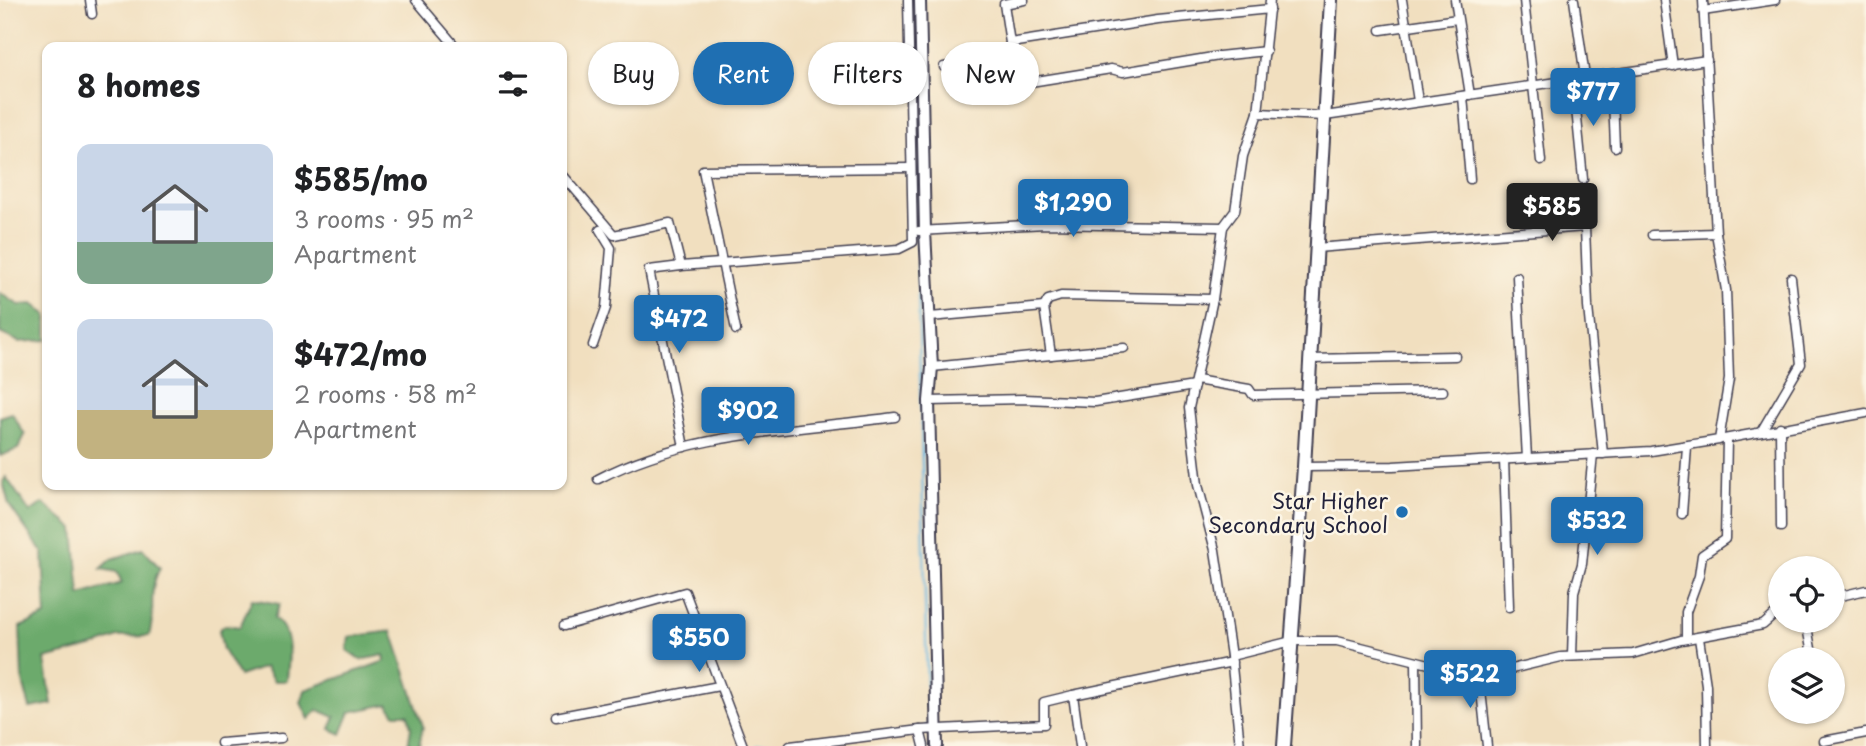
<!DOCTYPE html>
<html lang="en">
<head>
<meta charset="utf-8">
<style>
	:root { --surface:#fff; --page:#f2f2f2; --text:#202124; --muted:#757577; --accent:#1f6fb2 }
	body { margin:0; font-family:"Playpen Sans",sans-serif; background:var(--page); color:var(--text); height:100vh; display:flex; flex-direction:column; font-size:26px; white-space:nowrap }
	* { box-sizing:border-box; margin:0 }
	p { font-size:23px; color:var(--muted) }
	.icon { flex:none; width:38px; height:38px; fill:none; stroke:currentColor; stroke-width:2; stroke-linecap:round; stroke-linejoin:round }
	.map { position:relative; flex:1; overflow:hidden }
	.side { position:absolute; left:42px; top:42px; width:525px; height:448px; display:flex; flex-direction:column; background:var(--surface); border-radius:14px; box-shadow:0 2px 5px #0004 }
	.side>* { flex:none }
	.top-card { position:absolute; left:588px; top:42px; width:665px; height:63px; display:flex; gap:14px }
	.buttons { position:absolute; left:1768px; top:556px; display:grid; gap:14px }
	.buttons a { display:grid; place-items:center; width:77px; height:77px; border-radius:50%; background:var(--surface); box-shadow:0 2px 5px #0004; font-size:35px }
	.price { position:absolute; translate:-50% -60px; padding:0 16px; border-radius:7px; background:var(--accent); color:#fff; font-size:23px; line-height:46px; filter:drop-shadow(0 2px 4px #0008) }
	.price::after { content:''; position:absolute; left:50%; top:42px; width:21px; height:16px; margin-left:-10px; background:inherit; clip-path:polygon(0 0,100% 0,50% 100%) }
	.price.active { background:#222; color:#fff }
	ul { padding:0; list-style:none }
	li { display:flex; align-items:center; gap:21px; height:175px; padding:0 35px }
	li span { display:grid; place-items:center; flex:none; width:196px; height:140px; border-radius:14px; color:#555 }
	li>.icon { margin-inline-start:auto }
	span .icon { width:84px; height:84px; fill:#fffc; stroke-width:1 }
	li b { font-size:30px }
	h2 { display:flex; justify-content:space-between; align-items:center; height:84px; padding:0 35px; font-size:30px }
	.chip { padding:0 24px; border-radius:32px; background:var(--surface); box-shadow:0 2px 5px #0004; font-size:24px; line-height:63px }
	.chip.active { background:var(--accent); color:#fff }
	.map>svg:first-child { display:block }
	.forest { fill:#6caa6c; stroke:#476654; stroke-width:2 }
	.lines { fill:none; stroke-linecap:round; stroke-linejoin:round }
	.stream { stroke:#63b5df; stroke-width:2.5 }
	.street-casing { stroke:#413e4f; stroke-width:11 }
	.secondary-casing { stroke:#413e4f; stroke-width:14 }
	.primary-casing { stroke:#413e4f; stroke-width:16 }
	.street { stroke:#fff; stroke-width:8 }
	.secondary { stroke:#fff; stroke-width:10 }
	.primary { stroke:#fff; stroke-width:12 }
	.poi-dot { fill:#1f6fb2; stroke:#fcf5e5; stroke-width:2.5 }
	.labels { text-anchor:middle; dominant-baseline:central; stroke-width:5; stroke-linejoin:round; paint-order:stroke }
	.poi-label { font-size:21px; fill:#22223b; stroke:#fcf5e5; text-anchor:end }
</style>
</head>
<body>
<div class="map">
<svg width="1866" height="746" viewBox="0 0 1866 746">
	<rect width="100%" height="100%" fill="#fcf5e5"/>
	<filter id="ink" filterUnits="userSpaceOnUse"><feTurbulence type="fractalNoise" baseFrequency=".0143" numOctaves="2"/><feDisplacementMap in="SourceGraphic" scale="14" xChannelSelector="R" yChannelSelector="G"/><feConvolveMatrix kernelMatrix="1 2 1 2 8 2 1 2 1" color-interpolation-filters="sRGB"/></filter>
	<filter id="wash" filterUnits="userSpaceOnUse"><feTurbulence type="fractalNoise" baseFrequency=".00686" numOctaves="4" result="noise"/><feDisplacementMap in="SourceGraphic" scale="28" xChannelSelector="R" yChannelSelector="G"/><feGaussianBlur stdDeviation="1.57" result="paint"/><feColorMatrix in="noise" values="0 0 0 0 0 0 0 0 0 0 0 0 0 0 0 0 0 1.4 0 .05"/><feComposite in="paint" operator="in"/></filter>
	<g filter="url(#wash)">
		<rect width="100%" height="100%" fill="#f1dfbf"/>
		<g class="forest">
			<polygon points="0,293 19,305 33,304 47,315 47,340 19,342 0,333"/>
			<polygon points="12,413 25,435 18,449 0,456 0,417"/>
			<path d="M6 477 30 512 43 503 74 529 80 595 122 583 117 572 101 569 112 559 143 549 160 568C146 594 157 609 149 636L118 637 95 646 45 659 52 704 30 708 22 678 20 627 46 616 43 553 9 505 3 482Z"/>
			<path d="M252 599 280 604 274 618C295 634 288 659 287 681H274L265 667 239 676 223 650 219 630 225 625 240 627Z"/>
			<polygon points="392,631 423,726 419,746 408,746 411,728 408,714 395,714 388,704 350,712 341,734 330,729 335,717 318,710 309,719 301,703 305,690 385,661 384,655 361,660 347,650 349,637"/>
		</g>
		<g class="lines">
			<g class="stream">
				<polyline points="916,192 927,685 931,725 925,726"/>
				<polyline points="757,746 788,743"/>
			</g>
		</g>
	</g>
	<g filter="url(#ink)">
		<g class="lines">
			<defs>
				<g id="street">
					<polyline points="90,0 92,14"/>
					<polyline points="416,0 456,47"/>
					<polyline points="1024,0 1004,4 1010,43 1158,20 1270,9"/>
					<polyline points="1402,0 1418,101"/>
					<polyline points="1455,0 1470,95"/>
					<polyline points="1524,0 1541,161"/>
					<polyline points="1574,0 1585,77"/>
					<polyline points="1664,0 1673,66"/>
					<polyline points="1703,11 1775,0"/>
					<polyline points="1381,30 1457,19"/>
					<polyline points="944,67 1009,55 1009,46"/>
					<polyline points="1612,74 1615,147"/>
					<polyline points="1573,78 1583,179"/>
					<polyline points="1018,84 1111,69 1123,72 1219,56 1266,51"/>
					<polyline points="1463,96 1470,179"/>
					<polyline points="1258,113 1270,0"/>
					<polyline points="562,174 614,235 670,223 681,266 899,249 913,242 908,0"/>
					<polyline points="919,231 1045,224 1223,227"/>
					<polyline points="1652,235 1716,233"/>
					<polyline points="1316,248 1585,227 1588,307 1603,454"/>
					<polyline points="681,266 649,270 684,447"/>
					<polyline points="1517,277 1527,458"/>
					<polyline points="930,317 1044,307"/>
					<polyline points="736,330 703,170 911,168"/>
					<polyline points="593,345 606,308 611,248 600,230"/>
					<polyline points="1124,348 1051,355 1044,307 1048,300 1061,296 1213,299"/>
					<polyline points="1310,359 1455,356"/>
					<polyline points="932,367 1051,355"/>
					<polyline points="1196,380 1249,389 1253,395 1443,391"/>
					<polyline points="929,401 1025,399 1095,402 1194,386"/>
					<polyline points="1780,427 1781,527"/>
					<polyline points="1762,430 1801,364 1791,278"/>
					<polyline points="1724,439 1866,413"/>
					<polyline points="1504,459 1509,607"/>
					<polyline points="1304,467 1393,466 1651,451 1719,440 1729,379 1726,290 1716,233 1703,0"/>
					<path d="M598 479C690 431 794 431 895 417"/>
					<polyline points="1682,514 1687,447"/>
					<polyline points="1832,598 1866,590"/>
					<polyline points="1806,621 1813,660"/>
					<polyline points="564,626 685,592 743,746"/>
					<polyline points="1699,638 1706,685 1707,746"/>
					<polyline points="1686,639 1686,612 1699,576 1702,555 1725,539 1727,439"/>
					<polyline points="1231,656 1292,641 1337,641 1449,669 1499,672 1561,657 1633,654 1681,640 1763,625 1780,610"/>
					<polyline points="1572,656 1574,592 1582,564 1593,454"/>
					<polyline points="1416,661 1417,746"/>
					<polyline points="1479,672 1487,746"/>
					<polyline points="556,717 719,686"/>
					<polyline points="920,730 924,746"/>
					<polyline points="1824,741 1866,733"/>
					<polyline points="221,743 281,738"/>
					<polyline points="790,746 920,730 1044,724 1044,702 1073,695"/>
					<polyline points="1080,746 1073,695 1232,662"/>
					<polyline points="1240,746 1231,656 1215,550 1198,485 1189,408 1213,299 1223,227 1235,211 1243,156 1258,113 1325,116 1707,60"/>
				</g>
				<polyline id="secondary" points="920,0 925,231 932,367 929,401 937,746"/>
				<polyline id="primary" points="1284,746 1304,467 1331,0"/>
			</defs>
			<use href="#street" class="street-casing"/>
			<use href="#secondary" class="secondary-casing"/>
			<use href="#primary" class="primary-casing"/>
			<use href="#street" class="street"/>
			<use href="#secondary" class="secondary"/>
			<use href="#primary" class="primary"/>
		</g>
	</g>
	<circle class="poi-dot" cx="1402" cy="512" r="7"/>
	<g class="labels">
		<g class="poi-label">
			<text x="1388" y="500">Star Higher<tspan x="1388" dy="24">Secondary School</tspan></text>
		</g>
	</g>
</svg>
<div class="buttons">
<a><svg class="icon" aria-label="locate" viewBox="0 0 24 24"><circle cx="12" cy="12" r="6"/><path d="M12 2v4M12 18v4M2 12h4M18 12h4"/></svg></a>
<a><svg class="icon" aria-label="layers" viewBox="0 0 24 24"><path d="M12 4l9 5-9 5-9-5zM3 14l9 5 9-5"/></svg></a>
</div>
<b class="price" style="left:1593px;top:128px">$777</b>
<b class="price" style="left:1073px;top:239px">$1,290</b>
<b class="price active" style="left:1552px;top:243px">$585</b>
<b class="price" style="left:679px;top:355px">$472</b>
<b class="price" style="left:748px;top:447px">$902</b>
<b class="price" style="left:1597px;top:557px">$532</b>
<b class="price" style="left:699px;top:674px">$550</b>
<b class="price" style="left:1470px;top:710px">$522</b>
<div class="top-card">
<a class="chip">Buy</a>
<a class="chip active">Rent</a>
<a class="chip">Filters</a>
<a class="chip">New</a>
</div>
<section class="side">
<h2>8 homes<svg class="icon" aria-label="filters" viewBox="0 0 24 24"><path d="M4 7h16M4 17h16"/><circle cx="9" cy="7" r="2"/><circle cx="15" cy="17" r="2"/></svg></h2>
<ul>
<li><span style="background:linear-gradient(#c9d6e8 70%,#7fa58c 0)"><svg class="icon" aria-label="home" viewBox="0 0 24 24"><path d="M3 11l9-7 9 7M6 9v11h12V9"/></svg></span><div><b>$585/mo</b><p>3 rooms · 95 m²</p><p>Apartment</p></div></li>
<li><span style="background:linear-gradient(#c9d6e8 65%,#c2b280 0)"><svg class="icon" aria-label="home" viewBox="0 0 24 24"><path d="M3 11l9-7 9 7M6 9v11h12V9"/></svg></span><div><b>$472/mo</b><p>2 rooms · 58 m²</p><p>Apartment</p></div></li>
</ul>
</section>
</div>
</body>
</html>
